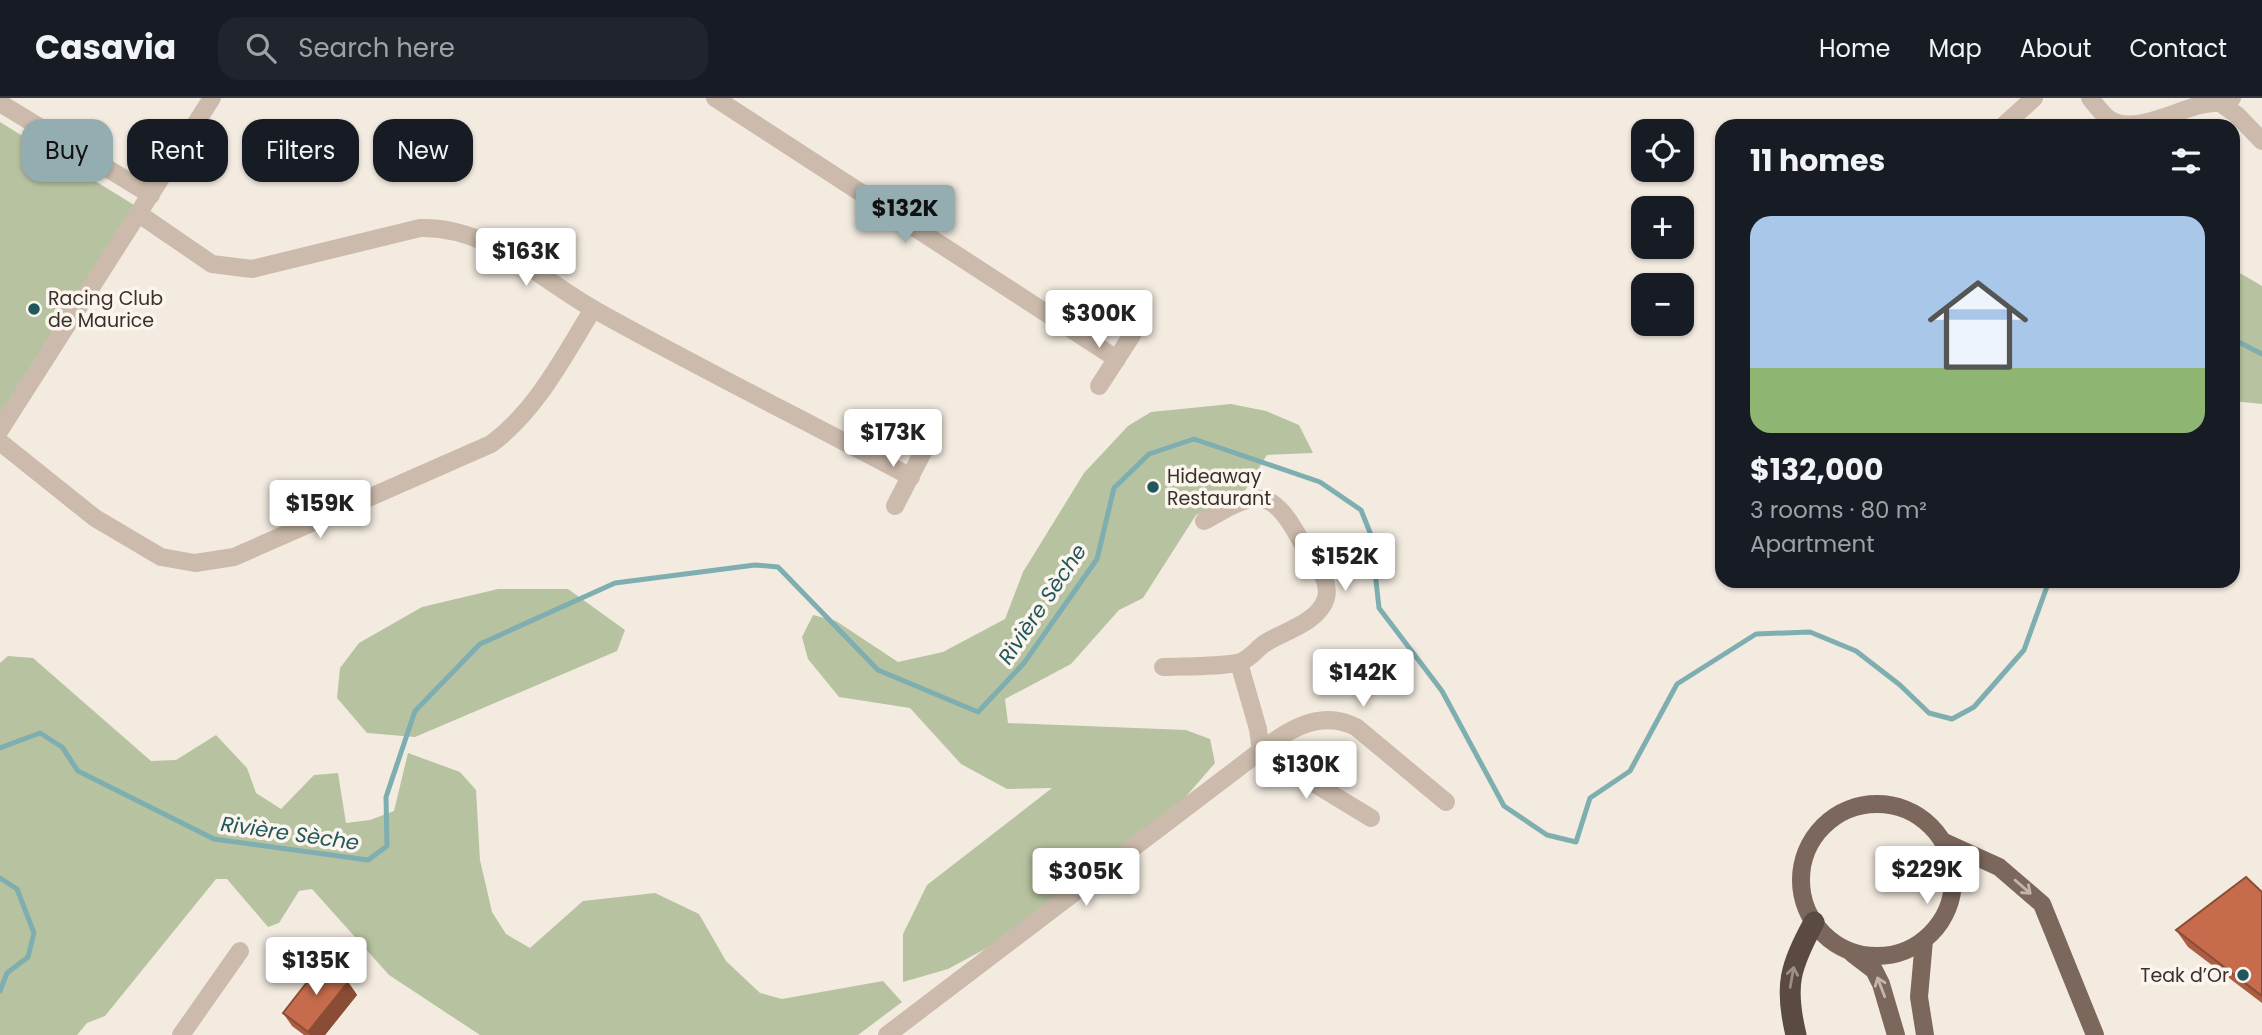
<!DOCTYPE html>
<html lang="en">
<head>
<meta charset="utf-8">
<style>
	:root { --surface:#171b24; --page:#20242c; --text:#f1f3f6; --muted:#9ea1a6; --line:#363941; --accent:#93adb1 }
	body { margin:0; font-family:Poppins,sans-serif; background:var(--page); color:var(--text); height:100vh; display:flex; flex-direction:column; font-size:26px; white-space:nowrap }
	* { box-sizing:border-box; margin:0 }
	p { font-size:23px; color:var(--muted) }
	.icon { flex:none; width:38px; height:38px; fill:none; stroke:currentColor; stroke-width:2; stroke-linecap:round; stroke-linejoin:round }
	.map { position:relative; flex:1; overflow:hidden }
	.side { position:absolute; left:1715px; top:21px; width:525px; height:469px; display:flex; flex-direction:column; background:var(--surface); border-radius:21px; box-shadow:0 2px 5px #0004 }
	.side>* { flex:none }
	.banner { position:absolute; left:21px; top:21px; width:665px; height:63px; display:flex; gap:14px }
	.controls { position:absolute; left:1631px; top:21px; display:grid; gap:14px }
	.controls a { display:grid; place-items:center; width:63px; height:63px; border-radius:14px; background:var(--surface); box-shadow:0 2px 5px #0004; font-size:35px }
	.price { position:absolute; translate:-50% -60px; padding:0 16px; border-radius:7px; background:#fff; color:#222; font-size:23px; line-height:46px; filter:drop-shadow(0 2px 4px #0008) }
	.price::after { content:''; position:absolute; left:50%; top:42px; width:21px; height:16px; margin-left:-10px; background:inherit; clip-path:polygon(0 0,100% 0,50% 100%) }
	.price.on { background:var(--accent); color:#111 }
	ul { padding:0; list-style:none }
	li { display:grid; align-content:center; gap:14px; height:371px; padding:0 35px }
	li+li { border-top:2px solid var(--line) }
	li span { display:grid; place-items:center; height:217px; border-radius:21px; color:#555 }
	li>.icon { margin-inline-start:auto }
	span .icon { width:126px; height:126px; fill:#fffc; stroke-width:1 }
	li b { font-size:30px }
	h2 { display:flex; justify-content:space-between; align-items:center; height:84px; padding:0 35px; font-size:30px }
	.chip { padding:0 24px; border-radius:21px; background:var(--surface); box-shadow:0 2px 5px #0004; font-size:24px; line-height:63px }
	.chip.on { background:var(--accent); color:#111 }
	header { display:flex; align-items:center; gap:42px; box-sizing:border-box; height:98px; padding:0 35px; background:var(--surface); border-bottom:2px solid var(--line) }
	header strong { font-size:33px }
	nav { display:flex; gap:38px; margin-inline-start:auto; font-size:24px }
	.search { width:490px; height:63px; background:var(--page); display:flex; align-items:center; gap:18px; box-sizing:border-box; padding:0 24px; border-radius:21px; color:var(--muted); font-size:26px }
	.map>svg:first-child { display:block }
	.green { fill:#b7c3a0 }
	.lines { fill:none; stroke-linecap:round; stroke-linejoin:round }
	.stream { stroke:#7faeb1; stroke-width:5 }
	.minor { stroke:#ccbbac; stroke-width:18 }
	.major { stroke:#7c675c; stroke-width:18 }
	.highway { stroke:#5b4a42; stroke-width:21 }
	.wall { fill:#aa5d41 }
	.shaded-wall { fill:#8b4c35 }
	.building { fill:#c66c4c; stroke:#8b4c35; stroke-width:2 }
	.oneway { stroke:#c2b5ac }
	.oneway2 { stroke:#9b8e86 }
	.poi-dot { fill:#20575c; stroke:#fbf5ed; stroke-width:2.5 }
	.labels { text-anchor:middle; dominant-baseline:central; stroke-width:7; stroke-linejoin:round; paint-order:stroke }
	.poi-label { font-size:19px; fill:#3a302b; stroke:#fbf5ed; text-anchor:start }
	.water-label { font-size:21px; font-style:italic; fill:#20575c; stroke:#fbf5ed }
</style>
</head>
<body>
<header>
<strong>Casavia</strong>
<div class="search"><svg class="icon" aria-label="search" viewBox="0 0 24 24"><circle cx="10" cy="10" r="6"/><path d="M15 15l6 6"/></svg>Search here</div>
<nav><a>Home</a><a>Map</a><a>About</a><a>Contact</a></nav>
</header>
<div class="map">
<svg width="2262" height="937" viewBox="0 0 2262 937">
	<rect width="100%" height="100%" fill="#f3ebe0"/>
	<g class="green">
		<polygon points="0,24 134,107 0,316"/>
		<polygon points="2233,171 2262,188 2262,306 2233,303"/>
		<polygon points="1231,306 1266,313 1299,327 1313,355 1267,357 1241,399 1196,417 1143,500 1119,512 1071,566 1005,601 1008,625 1186,632 1210,641 1215,665 1183,702 1011,837 948,871 903,884 903,836 927,787 1052,690 1007,691 961,666 910,610 839,599 808,561 802,539 813,517 836,523 898,564 943,554 1005,521 1023,474 1084,375 1128,328 1151,314"/>
		<polygon points="498,491 568,491 625,532 617,553 415,639 367,635 337,600 340,570 359,545 422,509"/>
		<polygon points="8,558 33,560 151,663 176,662 216,637 247,670 256,695 281,711 314,677 338,675 346,725 370,722 394,713 408,655 460,674 476,692 480,762 492,814 506,836 530,850 583,803 655,795 699,816 726,863 760,895 782,901 883,883 902,904 858,937 480,937 389,877 312,791 299,793 279,825 268,829 227,781 216,781 105,918 87,925 77,937 0,937 0,565"/>
	</g>
	<g class="lines">
		<g class="stream">
			<polyline points="2233,241 2262,256"/>
			<polyline points="0,650 40,635 62,649 78,673 214,741 368,762 387,748 386,699 415,613 480,546 615,485 755,467 778,469 878,572 978,614 1024,565 1097,461 1114,390 1149,356 1194,341 1320,384 1361,412 1371,437 1379,510 1442,593 1504,708 1547,737 1576,744 1590,700 1630,673 1677,586 1756,536 1810,534 1856,553 1900,587 1929,615 1952,621 1974,609 2024,552 2049,483"/>
			<polyline points="0,780 17,791 34,835 28,859 7,875 0,893"/>
		</g>
		<g class="minor">
			<polyline points="715,0 1117,261"/>
			<path d="M2090 0C2095 6 2102 16 2109 21 2133 37 2175 13 2200 7 2211 5 2221 5 2232 0"/>
			<polyline points="0,5 151,97"/>
			<polyline points="2220,5 2237,17 2262,43"/>
			<polyline points="2003,28 2034,0"/>
			<path d="M139 116 212 166 252 171 420 130C489 128 538 180 595 212 699 270 806 323 911 379"/>
			<polyline points="1099,288 1132,237"/>
			<polyline points="0,332 212,0"/>
			<path d="M0 344 95 420 161 459 195 465 234 459 491 346C537 312 564 258 593 211"/>
			<polyline points="895,408 925,350"/>
			<polyline points="1239,565 1258,631 1261,653 1371,720"/>
			<path d="M1163 569C1187 568 1213 569 1237 565 1251 562 1256 550 1267 544 1285 533 1319 524 1326 500 1331 481 1311 458 1301 443 1293 429 1280 404 1262 401 1243 398 1220 415 1204 423"/>
			<polyline points="181,937 240,853"/>
			<path d="M887 937 1246 664C1279 639 1314 608 1356 629L1446 704"/>
		</g>
		<g class="major">
			<circle cx="1877" cy="782" r="76"/>
			<polyline points="1944,744 1999,769 2042,806 2095,937"/>
			<polyline points="1924,842 1919,899 1925,937"/>
			<polyline points="1853,856 1874,872 1881,886 1896,937"/>
		</g>
		<path class="highway" d="M1796 937C1784 887 1790 869 1814 824"/>
	</g>
	<g class="wall">
		<polygon points="2262,794 2262,905 2188,849 2176,832"/>
		<polygon points="348,884 357,897 325,937 304,937 292,928 283,915"/>
	</g>
	<polygon class="shaded-wall" points="348,884 357,897 325,937 310,937 308,934"/>
	<g class="building">
		<polygon points="2246,779 2262,794 2262,898 2176,832"/>
		<polygon points="323,864 348,884 308,934 283,915"/>
	</g>
	<defs><path id="oneway-shaft" d="M-6 0H5M1.5-3L5.5 0L1.5 3" fill="none" stroke-width="1.6" stroke-linecap="round" stroke-linejoin="round" transform="scale(1.75)"/></defs>
	<g class="oneway">
		<use href="#oneway-shaft" transform="translate(2023 789) rotate(41)"/>
		<use href="#oneway-shaft" transform="translate(1881 889) rotate(-111)"/>
	</g>
	<use class="oneway2" href="#oneway-shaft" transform="translate(1792 879) rotate(-80)"/>
	<g class="poi-dot">
		<circle cx="34" cy="211" r="7"/>
		<circle cx="1153" cy="389" r="7"/>
		<circle cx="2243" cy="877" r="7"/>
	</g>
	<g class="labels">
		<g class="poi-label">
			<text x="48" y="200">Racing Club<tspan x="48" dy="22">de Maurice</tspan></text>
			<text x="1167" y="378">Hideaway<tspan x="1167" dy="22">Restaurant</tspan></text>
			<text x="2229" y="877" text-anchor="end">Teak d’Or</text>
		</g>
		<g class="water-label">
			<text transform="translate(1042 506) rotate(-56)">Rivière Sèche</text>
			<text transform="translate(290 735) rotate(8)">Rivière Sèche</text>
		</g>
	</g>
</svg>
<div class="controls">
<a><svg class="icon" aria-label="locate" viewBox="0 0 24 24"><circle cx="12" cy="12" r="6"/><path d="M12 2v4M12 18v4M2 12h4M18 12h4"/></svg></a>
<a>+</a>
<a>−</a>
</div>
<b class="price on" style="left:905px;top:147px">$132K</b>
<b class="price" style="left:526px;top:190px">$163K</b>
<b class="price" style="left:1099px;top:252px">$300K</b>
<b class="price" style="left:893px;top:371px">$173K</b>
<b class="price" style="left:320px;top:442px">$159K</b>
<b class="price" style="left:1345px;top:495px">$152K</b>
<b class="price" style="left:1363px;top:611px">$142K</b>
<b class="price" style="left:1306px;top:703px">$130K</b>
<b class="price" style="left:1927px;top:808px">$229K</b>
<b class="price" style="left:1086px;top:810px">$305K</b>
<b class="price" style="left:316px;top:899px">$135K</b>
<div class="banner">
<a class="chip on">Buy</a>
<a class="chip">Rent</a>
<a class="chip">Filters</a>
<a class="chip">New</a>
</div>
<section class="side">
<h2>11 homes<svg class="icon" aria-label="filters" viewBox="0 0 24 24"><path d="M4 7h16M4 17h16"/><circle cx="9" cy="7" r="2"/><circle cx="15" cy="17" r="2"/></svg></h2>
<ul>
<li><span style="background:linear-gradient(#a9c7e8 70%,#8fb573 0)"><svg class="icon" aria-label="home" viewBox="0 0 24 24"><path d="M3 11l9-7 9 7M6 9v11h12V9"/></svg></span><div><b>$132,000</b><p>3 rooms · 80 m²</p><p>Apartment</p></div></li>
</ul>
</section>
</div>
</body>
</html>
